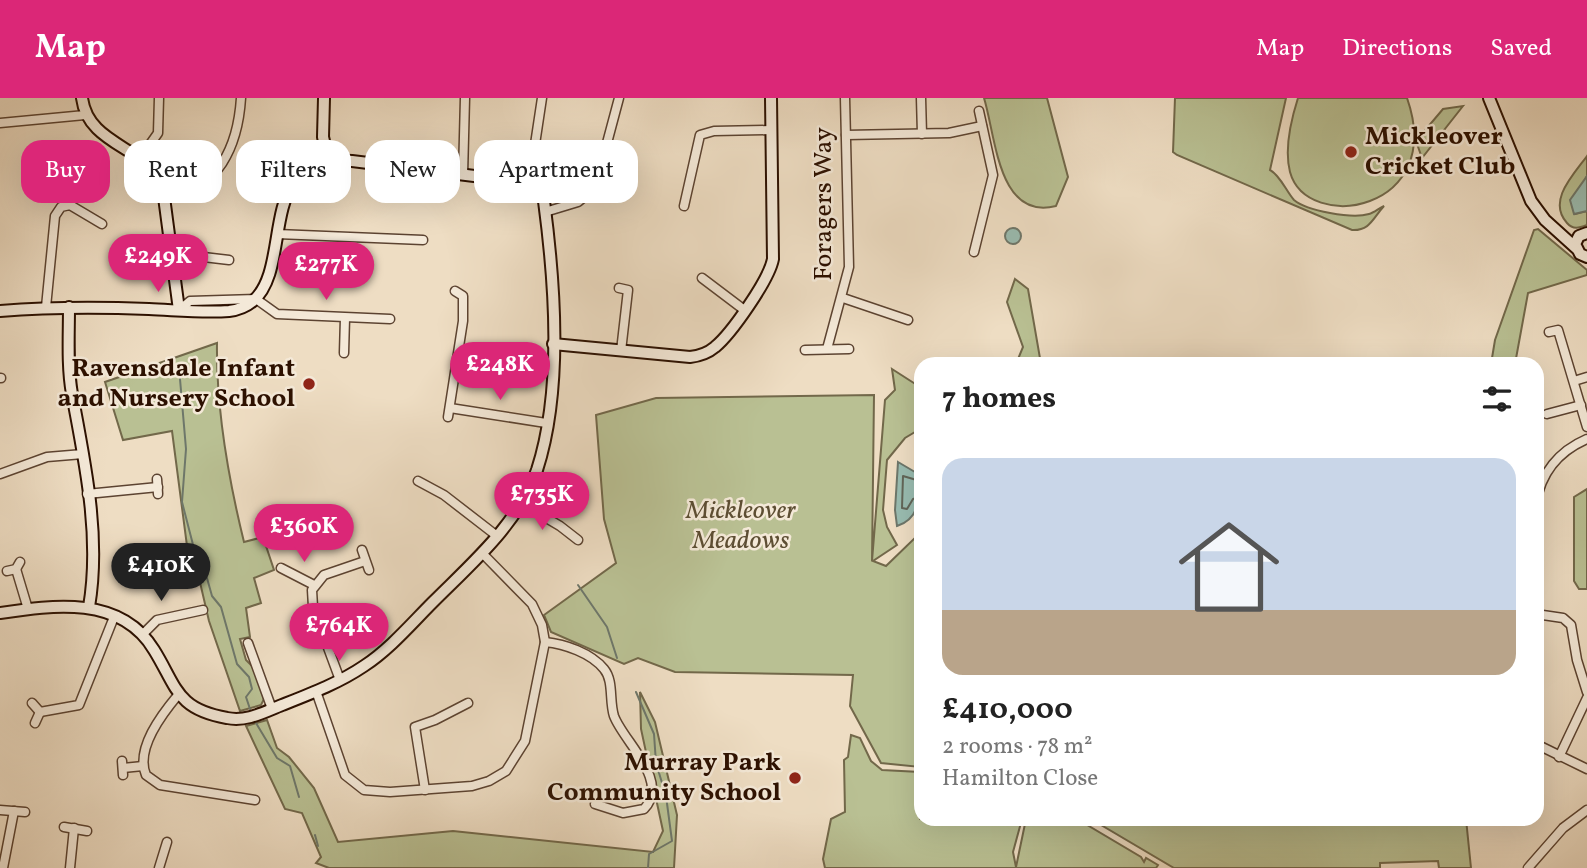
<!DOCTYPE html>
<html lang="en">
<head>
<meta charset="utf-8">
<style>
	:root { --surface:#fff; --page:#f6f6f6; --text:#222; --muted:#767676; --line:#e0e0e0; --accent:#db2777 }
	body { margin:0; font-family:Vollkorn,serif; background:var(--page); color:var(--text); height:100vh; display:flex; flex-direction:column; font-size:26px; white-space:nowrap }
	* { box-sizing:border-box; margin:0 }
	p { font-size:23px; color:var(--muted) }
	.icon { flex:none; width:38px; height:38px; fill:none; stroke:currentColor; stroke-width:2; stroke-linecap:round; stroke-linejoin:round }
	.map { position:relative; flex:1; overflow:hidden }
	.sheet { position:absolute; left:914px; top:259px; width:630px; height:469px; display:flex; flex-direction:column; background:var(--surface); border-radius:21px; box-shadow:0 7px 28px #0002 }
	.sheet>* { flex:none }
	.guide { position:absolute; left:21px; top:42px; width:665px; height:63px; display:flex; gap:14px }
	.price { position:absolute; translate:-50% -60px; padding:0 16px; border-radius:24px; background:var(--accent); color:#fff; font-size:23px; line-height:46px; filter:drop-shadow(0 2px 4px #0008) }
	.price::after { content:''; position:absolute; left:50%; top:42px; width:21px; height:16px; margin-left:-10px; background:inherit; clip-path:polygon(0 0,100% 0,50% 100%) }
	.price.selected { background:#222; color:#fff }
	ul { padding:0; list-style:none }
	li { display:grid; align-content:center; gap:14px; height:371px; padding:0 28px }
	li+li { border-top:2px solid var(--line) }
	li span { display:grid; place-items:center; height:217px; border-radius:21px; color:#555 }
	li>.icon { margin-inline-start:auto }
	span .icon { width:126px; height:126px; fill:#fffc; stroke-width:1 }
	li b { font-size:30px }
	h2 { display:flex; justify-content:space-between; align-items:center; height:84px; padding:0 28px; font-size:30px }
	.tag { padding:0 24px; border-radius:21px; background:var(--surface); box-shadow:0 7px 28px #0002; font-size:24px; line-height:63px }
	.tag.selected { background:var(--accent); color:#fff }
	header { display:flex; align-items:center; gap:42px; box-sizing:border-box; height:98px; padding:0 35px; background:var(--accent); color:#fff }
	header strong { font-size:33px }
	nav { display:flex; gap:38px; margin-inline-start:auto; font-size:24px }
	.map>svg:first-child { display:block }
	.green { fill:#b9c093; stroke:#72684a; stroke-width:2 }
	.water { fill:#9abcb0; stroke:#6e776a; stroke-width:2 }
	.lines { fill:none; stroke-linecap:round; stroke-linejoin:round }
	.shore { stroke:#636658; stroke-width:2 }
	.stream { stroke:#6e776a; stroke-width:2 }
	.street-casing { stroke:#5c4331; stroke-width:11 }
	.secondary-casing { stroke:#2c1000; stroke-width:14 }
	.street { stroke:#f4e9d8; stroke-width:8 }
	.secondary { stroke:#f4e9d8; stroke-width:10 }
	.poi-dot { fill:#8f2418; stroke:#f4e9d8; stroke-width:2.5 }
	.labels { text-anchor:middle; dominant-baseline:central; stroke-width:5; stroke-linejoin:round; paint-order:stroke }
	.poi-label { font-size:26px; font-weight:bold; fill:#2c1000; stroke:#f4e9d8; text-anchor:end }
	.street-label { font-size:26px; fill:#2c1000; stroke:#f4e9d8 }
	.park-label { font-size:26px; font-style:italic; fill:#5d4e33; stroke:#f4e9d8 }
</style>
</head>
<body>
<header>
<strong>Map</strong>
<nav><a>Map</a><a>Directions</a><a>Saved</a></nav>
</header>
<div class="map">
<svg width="1587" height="770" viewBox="0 0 1587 770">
	<rect width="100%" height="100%" fill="#eeddc3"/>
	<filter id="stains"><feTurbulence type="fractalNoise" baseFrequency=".00286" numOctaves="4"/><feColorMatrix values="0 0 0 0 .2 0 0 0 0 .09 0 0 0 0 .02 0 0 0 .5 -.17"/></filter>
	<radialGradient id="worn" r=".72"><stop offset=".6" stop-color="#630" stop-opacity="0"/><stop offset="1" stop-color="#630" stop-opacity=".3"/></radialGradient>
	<g class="green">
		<path d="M984 0H1047L1068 79 1056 108C998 123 996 39 984 0Z"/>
		<path d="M1175 0H1286L1270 72C1280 77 1286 93 1294 102 1307 113 1352 121 1369 116 1374 115 1379 110 1384 108 1373 120 1370 133 1352 132L1177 57 1173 54Z"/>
		<path d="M1298 0H1407C1447 114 1307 136 1290 74 1284 51 1291 22 1298 0Z"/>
		<polygon points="1463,8 1422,60 1416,43 1443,11"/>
		<path d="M1587 58V78L1573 111 1575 116 1587 113V127C1579 130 1573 132 1567 125 1547 103 1573 77 1587 58Z"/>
		<polygon points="1538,131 1587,172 1587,177 1528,195 1515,266 1491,266 1495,242 1534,132"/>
		<polygon points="1015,181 1028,191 1041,266 1016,266 1023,249 1007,204"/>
		<path d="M217 245C216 312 228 379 244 444L263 439 274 472 254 480 261 505 246 510 250 539 240 541 246 562 255 571 264 601 261 607 240 613 209 523 199 480 190 471 172 333 123 342 105 284Z"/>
		<polygon points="892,271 920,289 920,331 905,340 887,362 883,412 887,429 897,447 873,463 886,468 920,435 920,669 881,665 850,608 853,577 675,574 638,560 624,566 551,534 544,517 616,465 604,421 596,317 656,300 874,297 872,463 885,302 895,292"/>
		<polygon points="1587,391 1587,491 1579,491 1574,483 1574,399"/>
		<polygon points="640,594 655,624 677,717 674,770 329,770 316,765 321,759 302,715 285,711 246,628 267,622 277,650 289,659 314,690 338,744 453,733 653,754 663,733 641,631"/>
		<polygon points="851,637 860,640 871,663 882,672 920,674 920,721 1022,721 1013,754 1016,769 1026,721 1077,721 1141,759 1144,764 1146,760 1158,767 1156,770 825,770 823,761 831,721 845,714 844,662 848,659"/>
		<polygon points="1091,721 1466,721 1471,770 1439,770 1438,763 1380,765 1380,770 1174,770"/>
	</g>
	<g class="water">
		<polygon points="1587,78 1587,113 1574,116 1570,102"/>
		<circle cx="1013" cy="138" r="8"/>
		<path d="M898 364 920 377C921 397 920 421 897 428L895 412Z"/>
	</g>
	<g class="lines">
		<polyline class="shore" points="920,383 903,378 902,410 907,411 913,401 920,399"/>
		<g class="stream">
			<polyline points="180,281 186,351 182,404 199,470 205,473 212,498 221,509 237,566 249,579 252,591 246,599 250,611"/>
			<polyline points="578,487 607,529 617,560"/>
			<polyline points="636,594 654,636 656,665 666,698 672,743 649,756 648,770"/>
			<polyline points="256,625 277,660 290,668 299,699"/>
			<polyline points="315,737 318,748"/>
		</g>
		<defs>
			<g id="street">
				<polyline points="921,0 922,36"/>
				<polyline points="0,25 85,17"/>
				<polyline points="846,37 949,35 982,28"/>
				<polyline points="139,62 158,35 159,0"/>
				<polyline points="463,77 465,0"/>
				<polyline points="529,86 542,0"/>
				<path d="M166 100C219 93 238 47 241 0"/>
				<polyline points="684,108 700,37 714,33 771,32"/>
				<polyline points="545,114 578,104 595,90 619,0"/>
				<polyline points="277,136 423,142"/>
				<polyline points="974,154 993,77 979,13"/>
				<polyline points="173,161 195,158 229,162"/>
				<polyline points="702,180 743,211"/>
				<polyline points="619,190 628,192 621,253"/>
				<polyline points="843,200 908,222"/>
				<polyline points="46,209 55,118 61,109 70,107 102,126"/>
				<polyline points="179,212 190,203 256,201 277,216 390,221"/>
				<polyline points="1549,234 1558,232 1587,329"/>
				<polyline points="827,251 849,169 845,0"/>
				<polyline points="805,252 849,251"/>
				<polyline points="344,255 345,220"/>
				<polyline points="0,280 1,280"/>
				<polyline points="1574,283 1587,279"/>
				<polyline points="450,310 546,325"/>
				<polyline points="1547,316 1581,307"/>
				<polyline points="448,319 463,223 463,198 455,193"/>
				<polyline points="0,376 47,359 83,356"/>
				<polyline points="157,381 158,396"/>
				<polyline points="418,383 444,397 497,438"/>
				<polyline points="87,396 158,389"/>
				<polyline points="521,405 560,428 578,442"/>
				<path d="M1536 405C1541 375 1559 353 1587 341"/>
				<polyline points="362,452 369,472"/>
				<polyline points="281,470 314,487"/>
				<polyline points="16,471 28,511"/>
				<polyline points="7,473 16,471 20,464"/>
				<polyline points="1536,516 1563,520 1571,527 1577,562 1587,594"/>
				<polyline points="142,537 157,522 203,512"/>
				<path d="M545 544C565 546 591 555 604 571 614 583 609 603 614 618 623 643 671 683 644 711L623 715 595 706"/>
				<polyline points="248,545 272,611"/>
				<polyline points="340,582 313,509 312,492 324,477 365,463"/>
				<polyline points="316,593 345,677 364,692 390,694 472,688 489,683 506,673 525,643 545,544 542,527 532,506 482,455"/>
				<path d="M178 597C162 616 135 651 146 677L160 687 255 702"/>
				<polyline points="32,605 40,614 79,607 114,519"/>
				<polyline points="35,625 40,614"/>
				<polyline points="1536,646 1587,671"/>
				<polyline points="1559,659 1587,600"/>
				<polyline points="122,663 123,677"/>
				<polyline points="123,670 143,668"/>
				<polyline points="425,692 415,629 435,622 468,605"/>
				<polyline points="0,712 25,714"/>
				<polyline points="64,729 87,733"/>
				<polyline points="3,770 14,713"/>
				<polyline points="70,770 74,730"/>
				<polyline points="159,770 167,744"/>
				<polyline points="1528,770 1563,730 1587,712"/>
			</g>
			<g id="secondary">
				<path d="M82 0C88 46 142 48 162 84L179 212"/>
				<polyline points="324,0 323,39 329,64"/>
				<polyline points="1489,0 1531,103 1545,122 1576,150"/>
				<polyline points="1587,135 1579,138 1575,146 1580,156 1587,159"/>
				<path d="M69 209C69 238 67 268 72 296 85 365 101 439 89 509"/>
				<path d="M0 213C50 209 99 209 149 211 175 212 203 215 229 213 238 212 246 209 253 203 295 167 253 54 352 63L523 84 536 90 544 103C555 186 563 292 537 372 518 426 473 464 433 504 411 526 390 551 364 568 339 585 310 596 282 607 264 614 247 624 227 620 176 611 177 589 154 552 121 497 53 507 0 515"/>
				<path d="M553 246 690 259C699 258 708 255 715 249 731 236 769 182 773 161L771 0"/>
			</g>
		</defs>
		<use href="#street" class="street-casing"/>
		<use href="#secondary" class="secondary-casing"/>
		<use href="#street" class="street"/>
		<use href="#secondary" class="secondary"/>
	</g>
	<g class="poi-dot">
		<circle cx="1351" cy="54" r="7"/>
		<circle cx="309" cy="286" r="7"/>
		<circle cx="795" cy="680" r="7"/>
	</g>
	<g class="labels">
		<g class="poi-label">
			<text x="1365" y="39" text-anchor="start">Mickleover<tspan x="1365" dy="30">Cricket Club</tspan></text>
			<text x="295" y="271">Ravensdale Infant<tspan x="295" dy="30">and Nursery School</tspan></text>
			<text x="781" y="665">Murray Park<tspan x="781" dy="30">Community School</tspan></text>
		</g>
		<g class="street-label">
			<text transform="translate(824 106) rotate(-90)">Foragers Way</text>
		</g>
		<g class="park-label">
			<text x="741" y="413">Mickleover<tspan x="741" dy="30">Meadows</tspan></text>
		</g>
	</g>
	<rect width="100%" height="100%" filter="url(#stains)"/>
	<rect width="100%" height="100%" fill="url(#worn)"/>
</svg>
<b class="price" style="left:158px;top:196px">£249K</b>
<b class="price" style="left:326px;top:204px">£277K</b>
<b class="price" style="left:500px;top:304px">£248K</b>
<b class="price" style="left:542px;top:434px">£735K</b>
<b class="price" style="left:304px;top:466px">£360K</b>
<b class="price selected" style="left:161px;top:505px">£410K</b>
<b class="price" style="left:339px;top:565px">£764K</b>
<div class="guide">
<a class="tag selected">Buy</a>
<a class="tag">Rent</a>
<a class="tag">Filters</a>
<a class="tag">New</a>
<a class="tag">Apartment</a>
</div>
<section class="sheet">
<h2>7 homes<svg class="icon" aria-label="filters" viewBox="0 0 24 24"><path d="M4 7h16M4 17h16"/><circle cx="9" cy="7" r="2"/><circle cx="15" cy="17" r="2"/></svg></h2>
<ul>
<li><span style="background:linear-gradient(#c9d6e8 70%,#b9a48a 0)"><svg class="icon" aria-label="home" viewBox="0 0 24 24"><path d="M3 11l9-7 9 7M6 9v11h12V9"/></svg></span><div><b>£410,000</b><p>2 rooms · 78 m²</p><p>Hamilton Close</p></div></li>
</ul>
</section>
</div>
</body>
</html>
